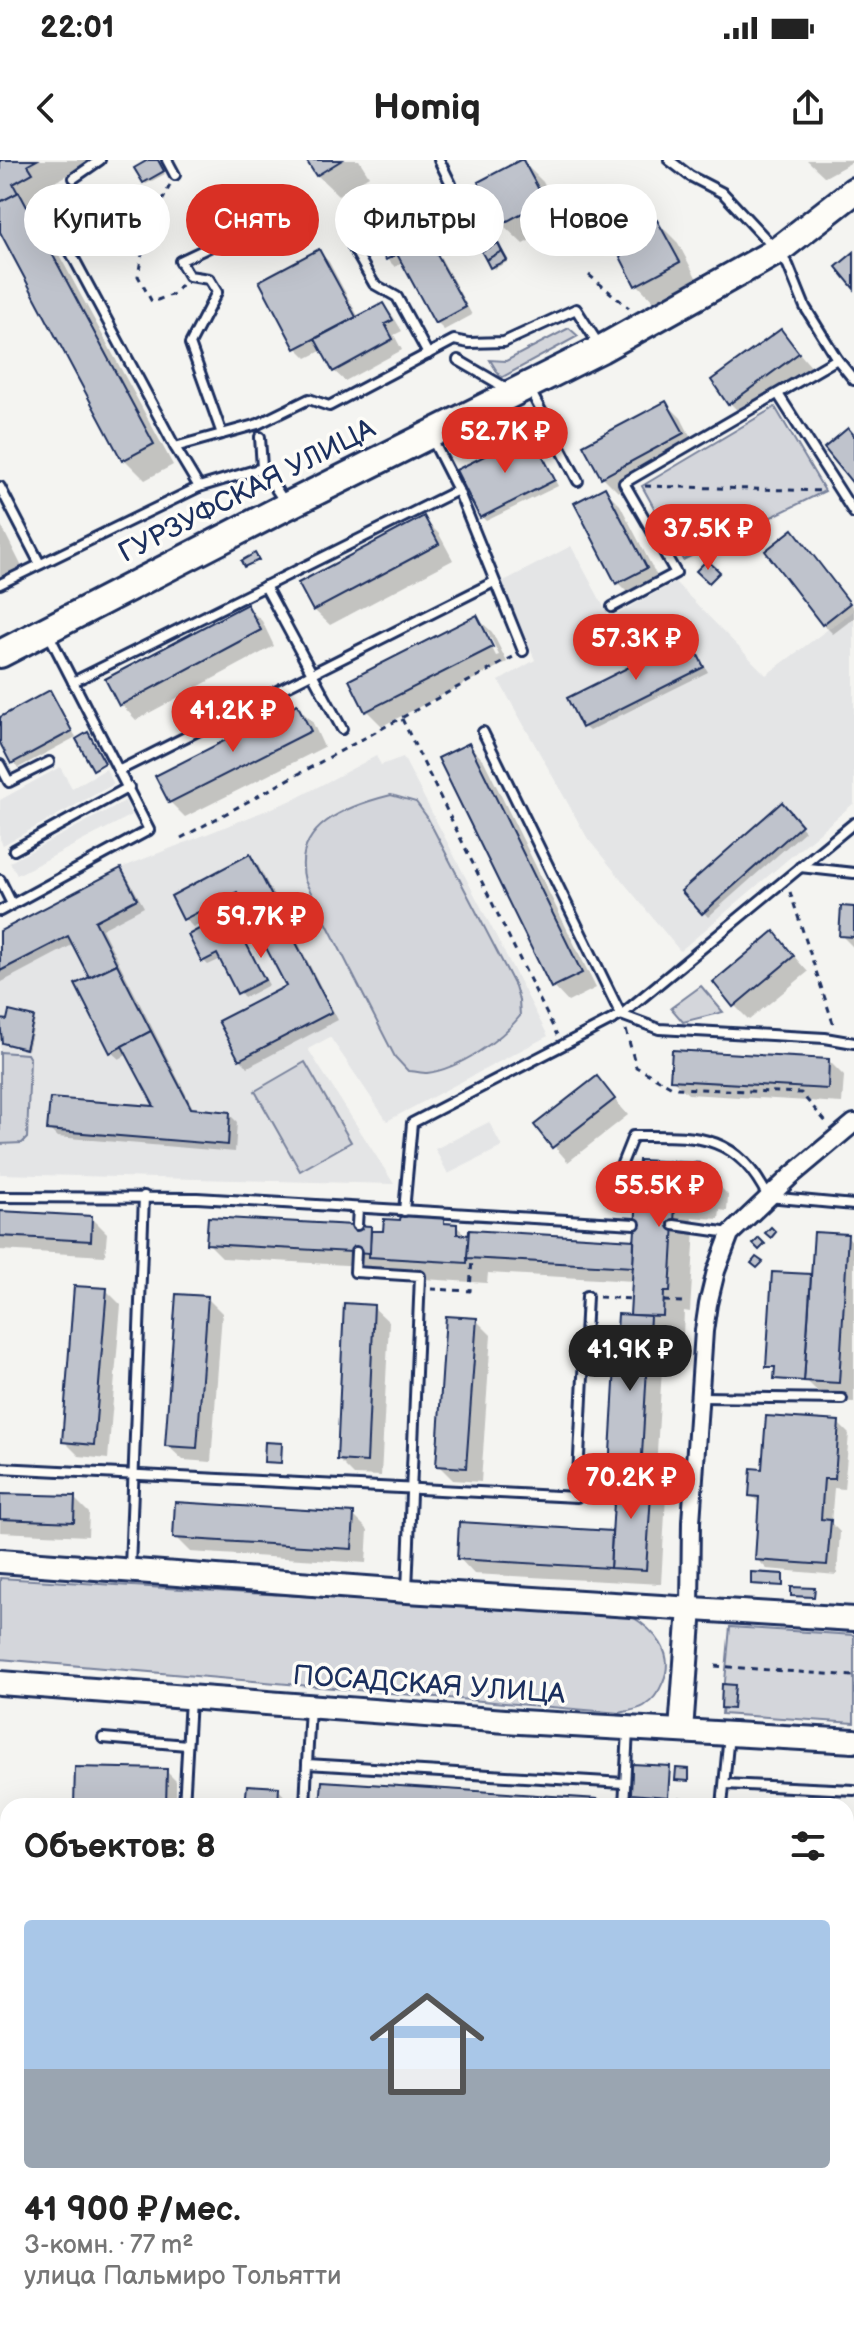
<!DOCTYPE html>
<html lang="ru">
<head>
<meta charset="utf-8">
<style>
	:root { --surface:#fff; --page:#f6f6f6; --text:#222; --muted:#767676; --line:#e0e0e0; --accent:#d93025 }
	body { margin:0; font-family:"Balsamiq Sans",sans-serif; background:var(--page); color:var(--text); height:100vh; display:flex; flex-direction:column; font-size:30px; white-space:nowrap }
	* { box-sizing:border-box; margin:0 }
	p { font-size:26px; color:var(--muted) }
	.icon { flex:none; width:44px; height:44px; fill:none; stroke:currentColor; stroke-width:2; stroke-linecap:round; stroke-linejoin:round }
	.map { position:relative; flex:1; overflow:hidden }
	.side { position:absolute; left:0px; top:1638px; width:854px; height:536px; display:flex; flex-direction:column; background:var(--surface); border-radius:24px 24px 0 0; box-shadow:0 8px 32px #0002 }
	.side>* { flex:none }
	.banner { position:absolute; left:24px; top:24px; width:806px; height:72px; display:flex; gap:16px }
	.price { position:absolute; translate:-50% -68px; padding:0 18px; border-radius:28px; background:var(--accent); color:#fff; font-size:26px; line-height:52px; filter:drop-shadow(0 2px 4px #0008) }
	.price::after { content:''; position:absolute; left:50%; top:48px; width:24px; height:18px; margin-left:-12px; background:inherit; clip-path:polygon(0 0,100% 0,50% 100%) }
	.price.selected { background:#222; color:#fff }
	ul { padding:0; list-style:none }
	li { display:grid; align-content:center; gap:16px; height:424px; padding:0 24px }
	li+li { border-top:2px solid var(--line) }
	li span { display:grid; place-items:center; height:248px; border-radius:8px; color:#555 }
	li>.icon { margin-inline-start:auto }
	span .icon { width:144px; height:144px; fill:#fffc; stroke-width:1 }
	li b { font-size:34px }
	h2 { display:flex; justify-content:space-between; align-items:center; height:96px; padding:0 24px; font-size:34px }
	.chip { padding:0 28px; border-radius:36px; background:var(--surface); box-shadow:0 8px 32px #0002; font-size:28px; line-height:72px }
	.chip.selected { background:var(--accent); color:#fff }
	.status { display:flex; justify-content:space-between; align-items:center; height:56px; padding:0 40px; background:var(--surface); direction:ltr }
	.status svg { height:22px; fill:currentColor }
	header { display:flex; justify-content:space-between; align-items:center; height:104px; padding:0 24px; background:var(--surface); font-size:36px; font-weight:700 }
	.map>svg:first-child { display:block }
	.built { fill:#e4e5e6 }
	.green { fill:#d4d6db; stroke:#78829c; stroke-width:2 }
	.shadow { fill:#0003; fill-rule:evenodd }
	.building { fill:#bfc3cc; stroke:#1b2f5e; stroke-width:2 }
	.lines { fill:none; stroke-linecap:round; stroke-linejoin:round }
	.service-casing { stroke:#1b2f5e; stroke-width:14 }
	.minor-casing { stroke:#1b2f5e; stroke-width:22 }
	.tertiary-casing { stroke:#1b2f5e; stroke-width:28 }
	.primary-casing { stroke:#1b2f5e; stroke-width:32 }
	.path { stroke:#1b2f5e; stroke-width:3; stroke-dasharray:6 6; stroke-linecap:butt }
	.service { stroke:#fdfcf7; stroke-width:8 }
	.minor { stroke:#fdfcf7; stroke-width:16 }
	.tertiary { stroke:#fdfcf7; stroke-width:22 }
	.primary { stroke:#fdfcf7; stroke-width:26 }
	.labels { text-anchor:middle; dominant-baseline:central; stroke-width:7; stroke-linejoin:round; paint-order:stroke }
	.street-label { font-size:28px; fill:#1b2f5e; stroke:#fdfcf7 }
</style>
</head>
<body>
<div class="status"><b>22:01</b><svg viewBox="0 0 49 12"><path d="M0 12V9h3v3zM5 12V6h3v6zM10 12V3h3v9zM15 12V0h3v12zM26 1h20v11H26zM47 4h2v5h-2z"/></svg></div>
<header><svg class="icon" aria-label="back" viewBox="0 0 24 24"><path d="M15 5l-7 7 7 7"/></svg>Homiq<svg class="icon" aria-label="share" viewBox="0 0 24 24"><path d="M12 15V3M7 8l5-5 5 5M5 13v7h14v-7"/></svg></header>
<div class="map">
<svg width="854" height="2174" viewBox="0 0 854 2174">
	<rect width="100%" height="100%" fill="#f4f4f1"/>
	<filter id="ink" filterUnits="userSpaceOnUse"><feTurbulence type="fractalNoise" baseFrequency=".0125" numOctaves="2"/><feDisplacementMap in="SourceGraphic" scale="16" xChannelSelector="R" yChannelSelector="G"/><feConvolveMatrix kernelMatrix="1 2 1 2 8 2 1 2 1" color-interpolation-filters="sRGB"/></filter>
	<g filter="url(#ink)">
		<g class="built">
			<polygon points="571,386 610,458 675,422 766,515 854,450 854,643 680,791 588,679 499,521 535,500 502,422"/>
			<polygon points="376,596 381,605 403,597 548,876 387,961 330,877 308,889 394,1024 0,1014 0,771 121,708 295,639"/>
			<polygon points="60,607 72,628 106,609 114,624 3,685 0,679 0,640"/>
			<polygon points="125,641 132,655 17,715 10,702"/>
			<polygon points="489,962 502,987 448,1014 435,989"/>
			<polygon points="846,1986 854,1987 854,2104 846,2119"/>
			<polygon points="176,2166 332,2166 341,2169 341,2174 175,2174"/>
			<polygon points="497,2166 680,2166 682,2174 501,2174"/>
			<polygon points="709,2166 821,2166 817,2174 712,2174"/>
		</g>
		<g class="green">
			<polygon points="569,168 578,176 501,218 490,200 506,201"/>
			<polygon points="775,247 825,331 683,400 642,326"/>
			<path d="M391 635 416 642 427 657 515 826 519 840 520 856C501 880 459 909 427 913 421 913 414 911 408 911L395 897 305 721C291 666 347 646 391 635Z"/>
			<polygon points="701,826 723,852 683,862 671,848"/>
			<polygon points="0,892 27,894 30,899 27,978 22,983 0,984"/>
			<polygon points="305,902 351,982 300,1011 255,931"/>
			<path d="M0 1418 631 1456C654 1470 676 1493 663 1522 659 1532 654 1540 644 1546 637 1550 627 1551 620 1553L0 1499Z"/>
			<polygon points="730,1467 854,1475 854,1563 722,1554"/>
			<polygon points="0,1943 8,1943 8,2005 0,2004"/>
		</g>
		<g class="shadow">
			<polygon points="0,0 96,0 47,26 52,34 32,45 173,305 145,320 124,299 0,67"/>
			<polygon points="152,0 157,0 165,14 146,24 144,22"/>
			<polygon points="308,0 359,0 369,16 338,35 317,15"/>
			<polygon points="807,0 854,0 854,1 825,17"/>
			<polygon points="522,1 543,22 564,62 523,84 502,64"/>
			<polygon points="415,58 423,65 472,155 444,170 437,163 404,102 395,107 387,99"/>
			<polygon points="657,62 678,83 699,123 657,145 637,124"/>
			<polygon points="499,87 507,102 494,109 484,92"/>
			<polygon points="319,91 329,102 359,158 383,145 393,156 402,171 394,175 402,190 345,221 334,211 323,190 307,198 297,188"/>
			<polygon points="781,172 813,209 745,258 730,243"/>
			<polygon points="666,243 681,258 697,289 618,332 603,317"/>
			<polygon points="531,275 558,326 486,361 482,357"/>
			<polygon points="605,330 620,345 661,424 633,438 618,423 577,344"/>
			<polygon points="424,359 439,374 453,400 330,465 314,450"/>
			<polygon points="0,363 23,409 0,421"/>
			<polygon points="803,382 854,449 854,458 833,474 823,464"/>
			<polygon points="246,446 262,461 274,486 136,560 121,544"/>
			<path d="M476 457 492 472 507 502 382 566 367 551ZM484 472H488L499 495 496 496Z"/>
			<polygon points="689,479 708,512 589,571 584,567"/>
			<polygon points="50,533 76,577 18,608 0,579 0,559"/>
			<polygon points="296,546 312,561 324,587 185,657 170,642"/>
			<polygon points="469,585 484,601 596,828 568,842 553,826"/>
			<polygon points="782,645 805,671 708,757 684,731"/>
			<polygon points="250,697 258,705 338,860 248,907 240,899 288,827 243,740 193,767 185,759"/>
			<polygon points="121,710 128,718 144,747 102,769 194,950 229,954 237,962 235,992 57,977 50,970 158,948 129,894 119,899 111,892 92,818 74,784 0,823 0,774"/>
			<polygon points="854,749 854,788 841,775"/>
			<polygon points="230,755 269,825 244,838 221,799 208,805 203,800"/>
			<polygon points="774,774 808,812 749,860 734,845"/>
			<polygon points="33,859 35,860 28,890 6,885 4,881 0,880 0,861 8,863"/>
			<polygon points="829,901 844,916 842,943 688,934 672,919"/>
			<polygon points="596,918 628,955 568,1002 537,966"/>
			<polygon points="640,1002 699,1005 728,1035 727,1051 720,1050 719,1059 692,1057 691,1065 695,1068 690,1152 684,1151 683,1176 664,1175 655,1325 666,1336 661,1424 474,1414 459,1398 461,1364 614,1373 617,1316 611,1309 635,1157 634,1121 488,1113 487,1123 392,1117 381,1107 223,1098 208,1083 370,1068 375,1073 443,1060 449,1065 456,1066 470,1079 633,1082 636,1085"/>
			<polygon points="0,1053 92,1058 107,1073 105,1096 0,1090"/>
			<polygon points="847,1076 854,1083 854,1242 827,1241 808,1222 778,1220 777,1208 768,1206 810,1116 813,1119"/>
			<polygon points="106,1130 121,1145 108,1299 79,1296 64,1281"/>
			<polygon points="207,1138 222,1153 211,1302 183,1300 167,1285"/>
			<polygon points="373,1147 389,1162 381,1316 354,1315 339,1300"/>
			<polygon points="476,1160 491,1175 481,1322 453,1320 438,1305"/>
			<polygon points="838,1263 849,1274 844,1329 834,1328 831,1363 840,1372 837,1415 767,1409 757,1399 761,1345 751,1335 764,1311"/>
			<polygon points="0,1336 74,1338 89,1353 88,1376 0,1372"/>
			<polygon points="353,1355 368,1370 366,1403 190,1392 175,1377"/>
			<polygon points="814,1430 815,1438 793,1436"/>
			<polygon points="669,1608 669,1637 633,1634"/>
			<polygon points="166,1611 176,1621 176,1646 76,1646"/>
			<polygon points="278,1629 293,1646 247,1646"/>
			<rect x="0" y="1855" width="8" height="45"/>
			<polygon points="2,2083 8,2084 8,2166 57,2166 57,2174 14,2174 0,2160"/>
			<polygon points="178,2166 277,2166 277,2174 177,2174"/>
		</g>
		<g class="building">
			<polygon points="0,0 37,0 28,5 33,13 13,24 18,33 0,42"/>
			<polygon points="148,0 158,0 164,11 143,23 134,8"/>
			<polygon points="306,0 342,0 316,16"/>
			<polygon points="520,0 523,0 545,41 500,65 478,22"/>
			<polygon points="19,32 154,284 122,301 0,72 0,42"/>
			<polygon points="415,55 466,147 435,164 397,94 386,100 374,78"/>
			<polygon points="657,60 680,102 635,126 613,83"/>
			<polygon points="498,83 502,91 486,100 481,91"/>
			<polygon points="319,89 356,157 295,189 259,121"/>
			<polygon points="502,91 507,100 490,108 486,100"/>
			<polygon points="854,92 854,129 836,107"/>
			<polygon points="383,143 393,160 385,164 393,179 333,212 315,179"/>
			<polygon points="781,169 799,193 728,245 711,220"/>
			<polygon points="666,241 684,273 601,318 583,285"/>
			<polygon points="848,268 854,275 854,325 824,288"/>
			<polygon points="531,273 555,320 480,358 456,310"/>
			<polygon points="605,327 647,408 616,424 574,343"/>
			<polygon points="424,356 439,384 313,451 298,423"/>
			<polygon points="793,369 850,443 822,465 765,391"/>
			<polygon points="255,393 259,400 244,407 241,401"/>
			<polygon points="707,400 720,412 709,423 696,411"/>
			<polygon points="247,444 261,470 119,546 105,519"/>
			<polygon points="477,455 493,487 365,552 349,520"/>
			<polygon points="689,477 704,507 582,568 567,538"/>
			<polygon points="50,530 72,571 11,604 0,583 0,557"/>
			<polygon points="297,544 311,571 169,643 155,616"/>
			<polygon points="88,572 105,603 93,610 76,579"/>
			<polygon points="469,583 582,813 551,828 438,598"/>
			<polygon points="782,642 802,665 702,754 681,731"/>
			<polygon points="250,694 332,852 239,900 218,861 286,826 237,732 183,760 171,736"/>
			<polygon points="121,708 137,739 95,761 117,804 89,817 68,776 0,811 0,771"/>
			<polygon points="841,746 854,747 854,777 839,776"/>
			<polygon points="230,752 265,820 237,834 217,794 202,802 188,775"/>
			<polygon points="774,771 794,796 733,847 713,822"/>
			<polygon points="117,804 151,871 110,893 75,824"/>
			<polygon points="9,851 34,857 26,889 2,883 0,859 7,860"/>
			<polygon points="151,871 191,948 230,952 228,985 47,970 50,938 154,946 122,886"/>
			<polygon points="672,890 829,899 828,929 670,920"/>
			<polygon points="597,916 615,939 552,988 534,965"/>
			<polygon points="639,1000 700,1003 699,1012 708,1013 707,1031 700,1030 699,1039 672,1037 671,1045 675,1045 670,1132 664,1132 663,1156 630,1155"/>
			<polygon points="0,1051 92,1056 91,1081 0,1076"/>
			<polygon points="401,1055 444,1058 444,1063 457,1064 457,1074 469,1075 467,1103 369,1097 371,1071 383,1071 384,1059 400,1060"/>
			<polygon points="208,1057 371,1066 370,1093 206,1084"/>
			<polygon points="771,1067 776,1072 771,1078 765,1073"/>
			<polygon points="469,1070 634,1080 633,1107 467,1098"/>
			<polygon points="814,1072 848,1074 839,1223 804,1221"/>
			<polygon points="759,1078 765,1084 759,1090 753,1084"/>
			<polygon points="756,1097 763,1102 757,1108 751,1103"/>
			<polygon points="772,1112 811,1114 804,1221 774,1219 775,1207 766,1207"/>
			<polygon points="74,1126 107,1128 94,1285 62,1282"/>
			<polygon points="176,1134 208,1136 197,1288 165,1286"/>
			<polygon points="344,1143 374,1145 367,1302 337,1300"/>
			<polygon points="618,1154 650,1156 641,1312 609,1310"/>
			<polygon points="446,1156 477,1158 466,1308 436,1306"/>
			<polygon points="766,1256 839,1261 835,1319 824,1319 821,1359 831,1360 827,1405 755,1400 759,1337 749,1336 751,1308 762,1309"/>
			<polygon points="265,1282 282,1283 281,1303 264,1302"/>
			<polygon points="616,1310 644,1312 643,1318 652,1319 646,1410 610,1408"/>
			<polygon points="0,1334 75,1336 74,1362 0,1359"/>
			<polygon points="175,1342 354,1353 352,1389 173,1378"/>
			<polygon points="459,1362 612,1371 610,1408 457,1399"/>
			<polygon points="751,1412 783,1414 783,1426 751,1424"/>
			<polygon points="791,1427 815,1428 814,1437 791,1436"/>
			<polygon points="722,1524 735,1525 733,1549 721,1548"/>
			<polygon points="632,1604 670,1606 668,1637 631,1634"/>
			<polygon points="75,1607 167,1609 166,1645 74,1646"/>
			<polygon points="676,1608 689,1609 689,1621 675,1620"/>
			<polygon points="322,1621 598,1639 598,1646 320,1646"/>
			<polygon points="247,1625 279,1627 278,1646 245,1646"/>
			<polygon points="667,1638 683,1639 683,1646 667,1646"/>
			<polygon points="854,1833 854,1936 848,1935"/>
			<rect x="0" y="1853" width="8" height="33"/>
			<polygon points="1,2081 8,2082 8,2159 0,2158"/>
			<polygon points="176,2166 273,2166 272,2174 175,2174"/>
			<polygon points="396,2166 445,2166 455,2174 406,2174"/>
		</g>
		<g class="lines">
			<defs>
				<g id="service">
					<polyline points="167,0 175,15"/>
					<polyline points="439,0 451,24 450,36"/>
					<polyline points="669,0 690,16 723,33 777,91 788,105 805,147 837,199 854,220"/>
					<polyline points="74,18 100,0"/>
					<polyline points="49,52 175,287 199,327"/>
					<polyline points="353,87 374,124 397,137 428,194"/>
					<polyline points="458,200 501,225 506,232"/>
					<polyline points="530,230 578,321"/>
					<polyline points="778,234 854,353"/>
					<polyline points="222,274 190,184 217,132 209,119 189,116 180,101 279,54"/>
					<polyline points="260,277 262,308"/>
					<polyline points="432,279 458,330 523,491"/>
					<polyline points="175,287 258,264 309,239 329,246 454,180 469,183 504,182 576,149 599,185"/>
					<polyline points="0,327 40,404"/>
					<polyline points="0,424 199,327 262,308 284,341"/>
					<polyline points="265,426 342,569"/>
					<polyline points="612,447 676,413 624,323 837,199"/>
					<polyline points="73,522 458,330"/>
					<polyline points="0,605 9,622 49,602"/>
					<polyline points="120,610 494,422"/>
					<polyline points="14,690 129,627"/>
					<polyline points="800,707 854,713"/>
					<polyline points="0,720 12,744"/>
					<polyline points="0,751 149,670 48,473"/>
					<polyline points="621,855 854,663"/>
					<polyline points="621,855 659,869 825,878 854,883"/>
					<path d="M619 1011 633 976C696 976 736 972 768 1037L854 1045"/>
					<polyline points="0,1037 197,1038 635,1064"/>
					<polyline points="404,1051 412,963 621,855 483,572"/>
					<polyline points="357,1065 358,1048"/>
					<polyline points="674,1065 730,1073"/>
					<polyline points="356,1092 355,1112 420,1116 407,1430"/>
					<polyline points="701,1237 842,1239"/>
					<polyline points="0,1308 577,1337 587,1136"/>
					<polyline points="130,1408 144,1036"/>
					<polyline points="310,1546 307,1604 624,1623"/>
					<polyline points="103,1578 187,1585"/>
					<polyline points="725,1624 854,1630"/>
					<polyline points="184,1646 190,1539"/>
					<polyline points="305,1646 307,1604"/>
					<polyline points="624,1646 628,1570"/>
					<polyline points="722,1646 729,1574"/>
					<polyline points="0,1828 8,1828"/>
					<polyline points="0,1906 8,1906"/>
					<polyline points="846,1961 849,1961"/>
					<polyline points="0,2056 8,2056"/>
					<polyline points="482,2166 488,2171"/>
					<polyline points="143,2174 144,2166"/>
					<polyline points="840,2174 854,2169"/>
				</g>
				<polyline id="minor" points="690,1448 691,1362 704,1171 708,1144 716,1111 730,1074 792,1015 854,963"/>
				<g id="tertiary">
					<polyline points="0,1401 407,1431 854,1459"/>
					<polyline points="0,1523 520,1562 854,1581"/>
					<polyline points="681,1571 690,1448"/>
				</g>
				<polyline id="primary" points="0,494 287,346 601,189 777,91 854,31"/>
			</defs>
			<use href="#service" class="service-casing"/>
			<use href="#minor" class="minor-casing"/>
			<use href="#tertiary" class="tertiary-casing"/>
			<use href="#primary" class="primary-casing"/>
			<g class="path">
				<polyline points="170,25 145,77 138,116 152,142 174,134 181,125"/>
				<polyline points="49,40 46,33 64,23"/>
				<polyline points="589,115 629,148"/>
				<polyline points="645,326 825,331"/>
				<polyline points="617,457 632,485"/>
				<polyline points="402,559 557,875"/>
				<polyline points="181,678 513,497"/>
				<polyline points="790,732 834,866"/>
				<polyline points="626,870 636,907 674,928 801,933 826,962"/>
				<polyline points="630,1051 630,1038"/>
				<polyline points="431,1129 470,1131 472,1098"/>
				<polyline points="599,1137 631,1139"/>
				<polyline points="664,1141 682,1142"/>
				<polyline points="591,1312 616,1313"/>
				<polyline points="643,1315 662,1317"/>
				<polyline points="715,1506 854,1516"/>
				<polyline points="0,2021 8,2021"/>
				<polyline points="350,2166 358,2174"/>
				<polyline points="694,2166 697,2174"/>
				<polyline points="61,2174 65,2166"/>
				<polyline points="680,2174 685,2166"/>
			</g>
			<use href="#service" class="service"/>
			<use href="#minor" class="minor"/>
			<use href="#tertiary" class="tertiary"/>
			<use href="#primary" class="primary"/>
		</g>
	</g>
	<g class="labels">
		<g class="street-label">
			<text transform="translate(247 331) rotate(-27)">ГУРЗУФСКАЯ УЛИЦА</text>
			<text transform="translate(429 1525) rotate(4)">ПОСАДСКАЯ УЛИЦА</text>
		</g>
	</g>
</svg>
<b class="price" style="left:505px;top:315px">52.7K ₽</b>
<b class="price" style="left:708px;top:412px">37.5K ₽</b>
<b class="price" style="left:636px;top:522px">57.3K ₽</b>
<b class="price" style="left:233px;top:594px">41.2K ₽</b>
<b class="price" style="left:261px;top:800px">59.7K ₽</b>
<b class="price" style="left:659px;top:1069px">55.5K ₽</b>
<b class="price selected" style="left:630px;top:1233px">41.9K ₽</b>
<b class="price" style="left:631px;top:1361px">70.2K ₽</b>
<div class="banner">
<a class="chip">Купить</a>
<a class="chip selected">Снять</a>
<a class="chip">Фильтры</a>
<a class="chip">Новое</a>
</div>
<section class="side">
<h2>Объектов: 8<svg class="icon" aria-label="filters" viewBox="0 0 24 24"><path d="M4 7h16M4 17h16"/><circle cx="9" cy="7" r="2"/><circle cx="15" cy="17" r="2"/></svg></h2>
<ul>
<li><span style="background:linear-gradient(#a9c7e8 60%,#9aa5b1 0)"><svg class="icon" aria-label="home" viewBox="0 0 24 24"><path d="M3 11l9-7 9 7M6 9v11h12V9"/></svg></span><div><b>41 900 ₽/мес.</b><p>3-комн. · 77 m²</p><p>улица Пальмиро Тольятти</p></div></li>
</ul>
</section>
</div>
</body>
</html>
